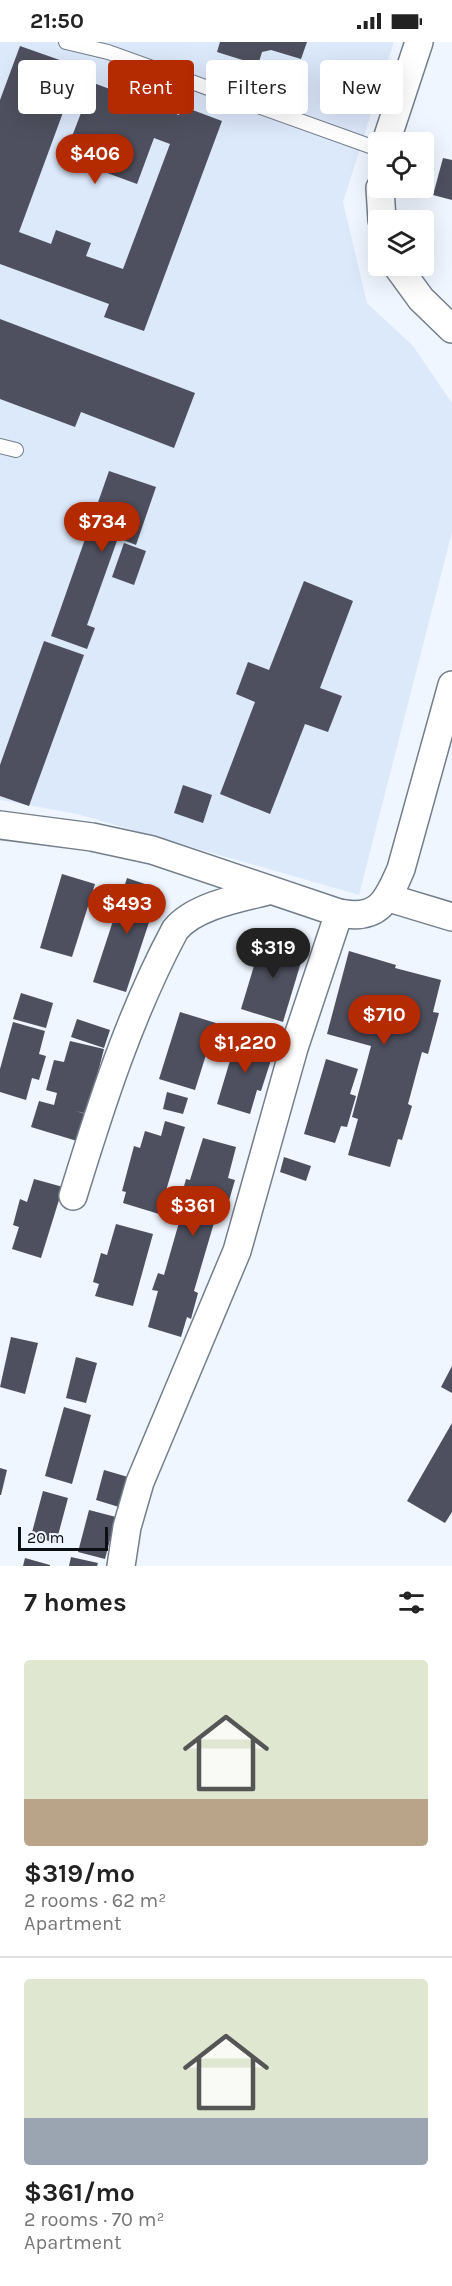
<!DOCTYPE html>
<html lang="en">
<head>
<meta charset="utf-8">
<style>
	:root { --surface:#fff; --page:#f2f2f2; --text:#222; --muted:#767676; --line:#e0e0e0; --accent:#b42a01 }
	body { margin:0; font-family:Karla,sans-serif; background:var(--page); color:var(--text); height:100vh; display:flex; flex-direction:column; font-size:22px; white-space:nowrap }
	* { box-sizing:border-box; margin:0 }
	p { font-size:20px; color:var(--muted) }
	.icon { flex:none; width:33px; height:33px; fill:none; stroke:currentColor; stroke-width:2; stroke-linecap:round; stroke-linejoin:round }
	.map { position:relative; height:1524px; overflow:hidden }
	.side { display:flex; flex-direction:column; background:var(--surface); flex:1 }
	.side>* { flex:none }
	.guide { position:absolute; left:18px; top:18px; width:417px; height:54px; display:flex; gap:12px }
	.fabs { position:absolute; left:368px; top:90px; display:grid; gap:12px }
	.fabs a { display:grid; place-items:center; width:66px; height:66px; border-radius:6px; background:var(--surface); box-shadow:0 6px 24px #0002; font-size:30px }
	.scale { position:absolute; left:18px; bottom:15px; width:90px; box-sizing:border-box; padding-left:6px; border:3px solid #0c0f14; border-top:0; font-size:16px; line-height:21px; white-space:nowrap; color:#0c0f14; -webkit-text-stroke:4px #eff6ff; paint-order:stroke }
	.price { position:absolute; translate:-50% -51px; padding:0 14px; border-radius:21px; background:var(--accent); color:#fff; font-size:20px; line-height:39px; filter:drop-shadow(0 2px 3px #0008) }
	.price::after { content:''; position:absolute; left:50%; top:36px; width:18px; height:14px; margin-left:-9px; background:inherit; clip-path:polygon(0 0,100% 0,50% 100%) }
	.price.current { background:#222; color:#fff }
	ul { padding:0; list-style:none }
	li { display:grid; align-content:center; gap:12px; height:318px; padding:0 24px }
	li+li { border-top:2px solid var(--line) }
	li span { display:grid; place-items:center; height:186px; border-radius:6px; color:#555 }
	li>.icon { margin-inline-start:auto }
	span .icon { width:108px; height:108px; fill:#fffc; stroke-width:1 }
	li b { font-size:26px }
	h2 { display:flex; justify-content:space-between; align-items:center; height:72px; padding:0 24px; font-size:26px }
	.tag { padding:0 21px; border-radius:6px; background:var(--surface); box-shadow:0 6px 24px #0002; font-size:21px; line-height:54px }
	.tag.current { background:var(--accent); color:#fff }
	.status { display:flex; justify-content:space-between; align-items:center; height:42px; padding:0 30px; background:var(--surface); direction:ltr }
	.status svg { height:16px; fill:currentColor }
	.map>svg:first-child { display:block }
	.built { fill:#dce9fb }
	.building { fill:#4f505f; fill-rule:evenodd }
	.lines { fill:none; stroke-linecap:round; stroke-linejoin:round }
	.service-casing { stroke:#737e8c; stroke-width:16 }
	.minor-casing { stroke:#737e8c; stroke-width:30 }
	.service { stroke:#fff; stroke-width:14 }
	.minor { stroke:#fff; stroke-width:27 }
</style>
</head>
<body>
<div class="status"><b>21:50</b><svg viewBox="0 0 49 12"><path d="M0 12V9h3v3zM5 12V6h3v6zM10 12V3h3v9zM15 12V0h3v12zM26 1h20v11H26zM47 4h2v5h-2z"/></svg></div>
<div class="map">
<svg width="452" height="1524" viewBox="0 0 452 1524">
	<rect width="100%" height="100%" fill="#eff6ff"/>
	<polygon class="built" points="0,0 394,0 343,160 367,261 413,304 452,361 452,490 359,853 77,772 0,758"/>
	<g class="building">
		<polygon points="220,0 307,0 301,17 271,8 262,10 258,23 217,10"/>
		<path d="M20 4 71 22 67 31 179 73 182 64 222 79 144 289 104 275 109 262 0 222V58ZM65 65 81 71 64 115 137 142 154 96 170 102 123 227 86 214 91 201 56 188 51 202 19 190Z"/>
		<polygon points="443,116 452,118 452,158 433,153"/>
		<polygon points="0,277 195,351 174,406 81,370 75,385 0,357"/>
		<polygon points="109,429 156,445 136,503 118,496 87,583 95,586 87,607 51,594"/>
		<polygon points="124,501 146,509 134,543 112,535"/>
		<polygon points="304,539 353,559 320,646 342,654 328,690 305,682 270,772 220,752 255,660 236,652 248,620 269,628"/>
		<polygon points="44,599 84,613 29,764 0,754 0,723"/>
		<polygon points="183,743 212,753 203,781 174,771"/>
		<polygon points="62,832 95,842 72,915 40,906"/>
		<polygon points="127,836 160,847 126,950 93,940"/>
		<polygon points="263,894 305,907 283,980 241,967"/>
		<polygon points="349,909 396,923 395,926 441,938 433,970 439,971 428,1012 422,1010 408,1062 412,1064 402,1098 398,1097 390,1125 348,1113 358,1077 352,1075 371,1004 327,992"/>
		<polygon points="21,951 53,961 46,986 13,977"/>
		<polygon points="180,970 216,981 195,1048 159,1037"/>
		<polygon points="77,977 110,988 104,1006 71,995"/>
		<polygon points="13,980 45,989 39,1012 46,1014 39,1038 32,1036 26,1058 0,1050 0,1027"/>
		<polygon points="238,992 271,1001 266,1017 271,1018 261,1049 257,1048 250,1072 217,1062"/>
		<polygon points="70,999 104,1007 87,1072 76,1069 85,1072 77,1099 31,1085 39,1059 54,1063 57,1051 46,1048 54,1018 64,1020"/>
		<polygon points="326,1017 358,1027 350,1052 356,1054 347,1085 341,1084 335,1101 304,1092"/>
		<polygon points="167,1050 188,1056 183,1072 163,1067"/>
		<polygon points="165,1079 185,1085 159,1172 123,1161 126,1150 122,1149 134,1104 140,1106 145,1089 161,1094"/>
		<polygon points="203,1096 236,1105 228,1136 235,1138 224,1176 216,1174 194,1249 198,1251 191,1277 187,1275 181,1295 148,1285 158,1249 152,1248 158,1231 164,1233 186,1156 181,1155 186,1137 190,1138"/>
		<polygon points="284,1115 311,1124 306,1139 280,1130"/>
		<polygon points="34,1137 63,1145 41,1216 12,1207 19,1185 13,1183 20,1157 27,1160"/>
		<polygon points="116,1182 153,1192 133,1264 95,1254 99,1242 93,1240 101,1211 107,1213"/>
		<polygon points="11,1295 38,1301 25,1352 0,1345"/>
		<polygon points="76,1315 97,1321 86,1361 66,1356"/>
		<polygon points="452,1324 452,1351 441,1345"/>
		<polygon points="64,1365 91,1373 72,1442 45,1434"/>
		<polygon points="452,1381 452,1470 445,1481 407,1459"/>
		<polygon points="0,1426 7,1428 1,1453 0,1453"/>
		<polygon points="104,1428 128,1435 119,1465 96,1458"/>
		<polygon points="43,1449 68,1456 56,1501 31,1494"/>
		<polygon points="89,1468 116,1475 105,1517 78,1510"/>
		<polygon points="71,1515 98,1521 97,1524 69,1524"/>
		<polygon points="25,1516 50,1523 50,1524 23,1524"/>
	</g>
	<g class="lines">
		<defs>
			<g id="service">
				<polyline points="66,0 108,10 378,107"/>
				<polyline points="0,404 16,408"/>
			</g>
			<g id="minor">
				<polyline points="386,100 419,0"/>
				<polyline points="380,146 382,178"/>
				<polyline points="397,224 421,257 452,287"/>
				<path d="M0 783 92 795 152 808 339 871C378 879 387 860 401 827L452 643"/>
				<polyline points="389,856 452,875"/>
				<path d="M73 1154C101 1063 130 972 175 888 194 864 240 856 268 849"/>
				<polyline points="121,1524 127,1485 140,1440 237,1209 294,1006 339,871"/>
			</g>
		</defs>
		<use href="#service" class="service-casing"/>
		<use href="#minor" class="minor-casing"/>
		<use href="#service" class="service"/>
		<use href="#minor" class="minor"/>
	</g>
</svg>
<div class="fabs">
<a><svg class="icon" aria-label="locate" viewBox="0 0 24 24"><circle cx="12" cy="12" r="6"/><path d="M12 2v4M12 18v4M2 12h4M18 12h4"/></svg></a>
<a><svg class="icon" aria-label="layers" viewBox="0 0 24 24"><path d="M12 4l9 5-9 5-9-5zM3 14l9 5 9-5"/></svg></a>
</div>
<div class="scale">20 m</div>
<b class="price" style="left:95px;top:143px">$406</b>
<b class="price" style="left:102px;top:511px">$734</b>
<b class="price" style="left:127px;top:893px">$493</b>
<b class="price current" style="left:273px;top:937px">$319</b>
<b class="price" style="left:384px;top:1004px">$710</b>
<b class="price" style="left:245px;top:1032px">$1,220</b>
<b class="price" style="left:193px;top:1195px">$361</b>
<div class="guide">
<a class="tag">Buy</a>
<a class="tag current">Rent</a>
<a class="tag">Filters</a>
<a class="tag">New</a>
</div>
</div>
<section class="side">
<h2>7 homes<svg class="icon" aria-label="filters" viewBox="0 0 24 24"><path d="M4 7h16M4 17h16"/><circle cx="9" cy="7" r="2"/><circle cx="15" cy="17" r="2"/></svg></h2>
<ul>
<li><span style="background:linear-gradient(#dfe7d0 75%,#b9a48a 0)"><svg class="icon" aria-label="home" viewBox="0 0 24 24"><path d="M3 11l9-7 9 7M6 9v11h12V9"/></svg></span><div><b>$319/mo</b><p>2 rooms · 62 m²</p><p>Apartment</p></div></li>
<li><span style="background:linear-gradient(#dfe7d0 75%,#9aa5b1 0)"><svg class="icon" aria-label="home" viewBox="0 0 24 24"><path d="M3 11l9-7 9 7M6 9v11h12V9"/></svg></span><div><b>$361/mo</b><p>2 rooms · 70 m²</p><p>Apartment</p></div></li>
</ul>
</section>
</body>
</html>
